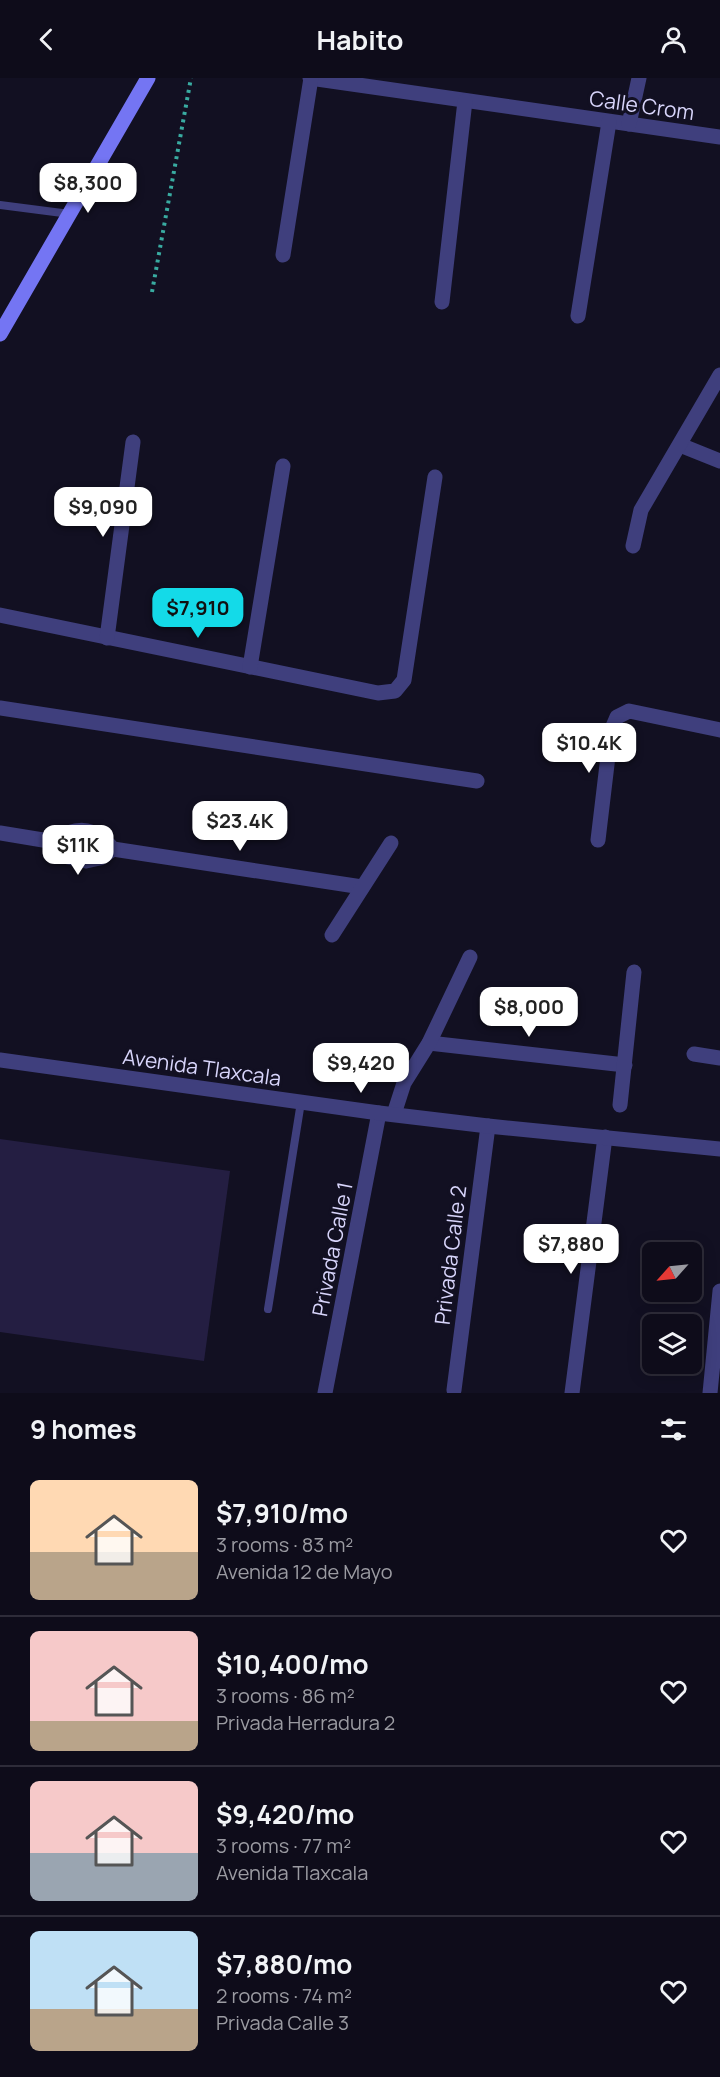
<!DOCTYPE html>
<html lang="en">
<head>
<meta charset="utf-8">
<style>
	:root { --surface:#0e0c1a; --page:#1c1a27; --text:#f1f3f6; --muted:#9b9ba2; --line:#2e2c39; --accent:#14dae8 }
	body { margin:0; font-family:Manrope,sans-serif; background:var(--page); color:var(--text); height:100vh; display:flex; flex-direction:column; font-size:22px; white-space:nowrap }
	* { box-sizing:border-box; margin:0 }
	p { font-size:20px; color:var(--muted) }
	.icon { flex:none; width:33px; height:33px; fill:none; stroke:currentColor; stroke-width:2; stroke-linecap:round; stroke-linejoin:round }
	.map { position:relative; height:1315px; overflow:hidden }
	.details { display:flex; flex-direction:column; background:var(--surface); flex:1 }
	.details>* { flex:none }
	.needle { width:39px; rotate:243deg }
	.fabs { position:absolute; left:642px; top:1164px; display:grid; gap:12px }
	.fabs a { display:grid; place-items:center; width:60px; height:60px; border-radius:9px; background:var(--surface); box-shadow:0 3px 15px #0003,0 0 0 2px var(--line); font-size:30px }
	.price { position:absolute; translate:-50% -51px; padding:0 14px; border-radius:12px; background:#fff; color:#222; font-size:20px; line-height:39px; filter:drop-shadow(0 2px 3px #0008) }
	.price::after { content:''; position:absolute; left:50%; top:36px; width:18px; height:14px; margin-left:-9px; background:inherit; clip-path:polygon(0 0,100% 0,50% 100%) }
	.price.current { background:var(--accent); color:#111 }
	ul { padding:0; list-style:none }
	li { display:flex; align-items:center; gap:18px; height:150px; padding:0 30px }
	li+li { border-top:2px solid var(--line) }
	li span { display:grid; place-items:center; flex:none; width:168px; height:120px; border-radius:9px; color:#555 }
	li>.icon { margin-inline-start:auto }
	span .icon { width:72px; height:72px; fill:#fffc; stroke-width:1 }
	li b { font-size:26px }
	h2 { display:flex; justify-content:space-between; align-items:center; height:72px; padding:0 30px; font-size:26px }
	header { display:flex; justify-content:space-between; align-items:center; height:78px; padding:0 30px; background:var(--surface); font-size:27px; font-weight:700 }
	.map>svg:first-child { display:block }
	.building { fill:#241e42 }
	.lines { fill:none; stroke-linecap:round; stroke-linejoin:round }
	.path { stroke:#39aba1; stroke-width:4; stroke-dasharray:3 4.5; stroke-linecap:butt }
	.service { stroke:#3f3f7d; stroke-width:8 }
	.minor { stroke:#3f3f7d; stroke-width:15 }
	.tertiary { stroke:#3f3f7d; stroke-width:15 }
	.secondary { stroke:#7475f3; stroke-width:15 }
	.labels { text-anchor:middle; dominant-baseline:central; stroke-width:6; stroke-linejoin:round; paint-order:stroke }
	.street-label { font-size:21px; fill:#d8d5fb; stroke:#121022 }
</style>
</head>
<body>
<header><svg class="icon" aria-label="back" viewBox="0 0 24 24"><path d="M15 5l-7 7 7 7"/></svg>Habito<svg class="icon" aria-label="person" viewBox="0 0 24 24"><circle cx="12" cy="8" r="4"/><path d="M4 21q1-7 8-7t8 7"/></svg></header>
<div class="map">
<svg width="720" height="1315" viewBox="0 0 720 1315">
	<rect width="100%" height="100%" fill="#121022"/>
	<polygon class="building" points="0,1061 230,1093 204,1283 0,1254"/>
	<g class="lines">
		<polyline class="path" points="152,214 191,0"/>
		<g class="service">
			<polyline points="0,127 70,136"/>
			<polyline points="268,1231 301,1024"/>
		</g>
		<g class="minor">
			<polyline points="310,0 720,59"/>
			<polyline points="629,46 639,0"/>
			<polyline points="283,177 311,0"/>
			<polyline points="442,224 465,23"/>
			<polyline points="578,238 609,44"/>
			<polyline points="680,367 720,383"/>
			<polyline points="633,468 641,432 720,297"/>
			<polyline points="0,537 378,615 395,613 404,602 435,399"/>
			<polyline points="107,560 133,364"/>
			<polyline points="250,589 283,388"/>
			<polyline points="0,630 477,703"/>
			<polyline points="0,755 49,763 68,779 86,783 100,780 113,771"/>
			<polyline points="598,762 611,653 617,639 629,633 720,652"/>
			<path d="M49 763C76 749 92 746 113 771L362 809"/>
			<polyline points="332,857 391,765"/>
			<polyline points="429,965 625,987"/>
			<polyline points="694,976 720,980"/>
			<polyline points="620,1027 634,894"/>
			<polyline points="394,1036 404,1005 429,965 470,879"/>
			<polyline points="454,1312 488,1048"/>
			<polyline points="325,1315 379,1035"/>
			<polyline points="572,1315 605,1059"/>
			<polyline points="710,1315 720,1213"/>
		</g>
		<polyline class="tertiary" points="0,982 379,1035 488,1048 720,1071"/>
		<polyline class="secondary" points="0,256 148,0"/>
	</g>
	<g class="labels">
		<g class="street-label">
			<text transform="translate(642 27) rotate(8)">Calle Crom</text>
			<text transform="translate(202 989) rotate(8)">Avenida Tlaxcala</text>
			<text transform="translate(332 1171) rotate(-79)">Privada Calle 1</text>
			<text transform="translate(450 1177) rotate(-83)">Privada Calle 2</text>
		</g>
	</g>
</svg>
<div class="fabs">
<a><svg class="needle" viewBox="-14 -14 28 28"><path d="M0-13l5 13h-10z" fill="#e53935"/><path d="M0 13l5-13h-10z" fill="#9b9ba2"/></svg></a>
<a><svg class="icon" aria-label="layers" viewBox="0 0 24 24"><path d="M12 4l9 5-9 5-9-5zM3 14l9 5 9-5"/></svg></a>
</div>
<b class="price" style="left:88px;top:136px">$8,300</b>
<b class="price" style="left:103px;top:460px">$9,090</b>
<b class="price current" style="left:198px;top:561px">$7,910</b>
<b class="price" style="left:589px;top:696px">$10.4K</b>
<b class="price" style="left:240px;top:774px">$23.4K</b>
<b class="price" style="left:78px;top:798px">$11K</b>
<b class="price" style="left:529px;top:960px">$8,000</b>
<b class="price" style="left:361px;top:1016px">$9,420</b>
<b class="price" style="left:571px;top:1197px">$7,880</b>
</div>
<section class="details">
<h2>9 homes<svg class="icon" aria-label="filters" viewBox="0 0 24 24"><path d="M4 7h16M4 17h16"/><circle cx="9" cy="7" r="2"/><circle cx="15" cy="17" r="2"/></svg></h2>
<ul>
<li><span style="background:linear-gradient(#ffd9b3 60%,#b9a48a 0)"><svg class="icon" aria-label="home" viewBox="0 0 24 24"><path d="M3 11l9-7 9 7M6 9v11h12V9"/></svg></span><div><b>$7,910/mo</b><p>3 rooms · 83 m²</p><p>Avenida 12 de Mayo</p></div><svg class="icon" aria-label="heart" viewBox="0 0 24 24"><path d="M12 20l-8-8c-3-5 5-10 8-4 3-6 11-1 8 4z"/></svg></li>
<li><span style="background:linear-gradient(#f6c9c9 75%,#b9a48a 0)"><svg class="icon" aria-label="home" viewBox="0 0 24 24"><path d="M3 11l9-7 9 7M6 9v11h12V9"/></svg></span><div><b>$10,400/mo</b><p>3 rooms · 86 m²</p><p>Privada Herradura 2</p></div><svg class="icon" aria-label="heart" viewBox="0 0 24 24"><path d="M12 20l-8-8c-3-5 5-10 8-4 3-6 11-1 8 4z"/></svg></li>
<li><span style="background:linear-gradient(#f6c9c9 60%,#9aa5b1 0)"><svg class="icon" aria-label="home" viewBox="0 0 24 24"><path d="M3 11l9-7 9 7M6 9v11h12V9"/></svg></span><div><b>$9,420/mo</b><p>3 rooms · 77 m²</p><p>Avenida Tlaxcala</p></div><svg class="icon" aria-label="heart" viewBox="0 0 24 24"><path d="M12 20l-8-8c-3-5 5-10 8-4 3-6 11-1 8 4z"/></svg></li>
<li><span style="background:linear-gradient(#bfe0f5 65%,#b9a48a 0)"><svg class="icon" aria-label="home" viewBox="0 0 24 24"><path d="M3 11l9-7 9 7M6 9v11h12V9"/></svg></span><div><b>$7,880/mo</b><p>2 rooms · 74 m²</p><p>Privada Calle 3</p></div><svg class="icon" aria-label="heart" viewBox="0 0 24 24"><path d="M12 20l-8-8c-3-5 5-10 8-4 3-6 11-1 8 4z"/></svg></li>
</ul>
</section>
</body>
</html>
